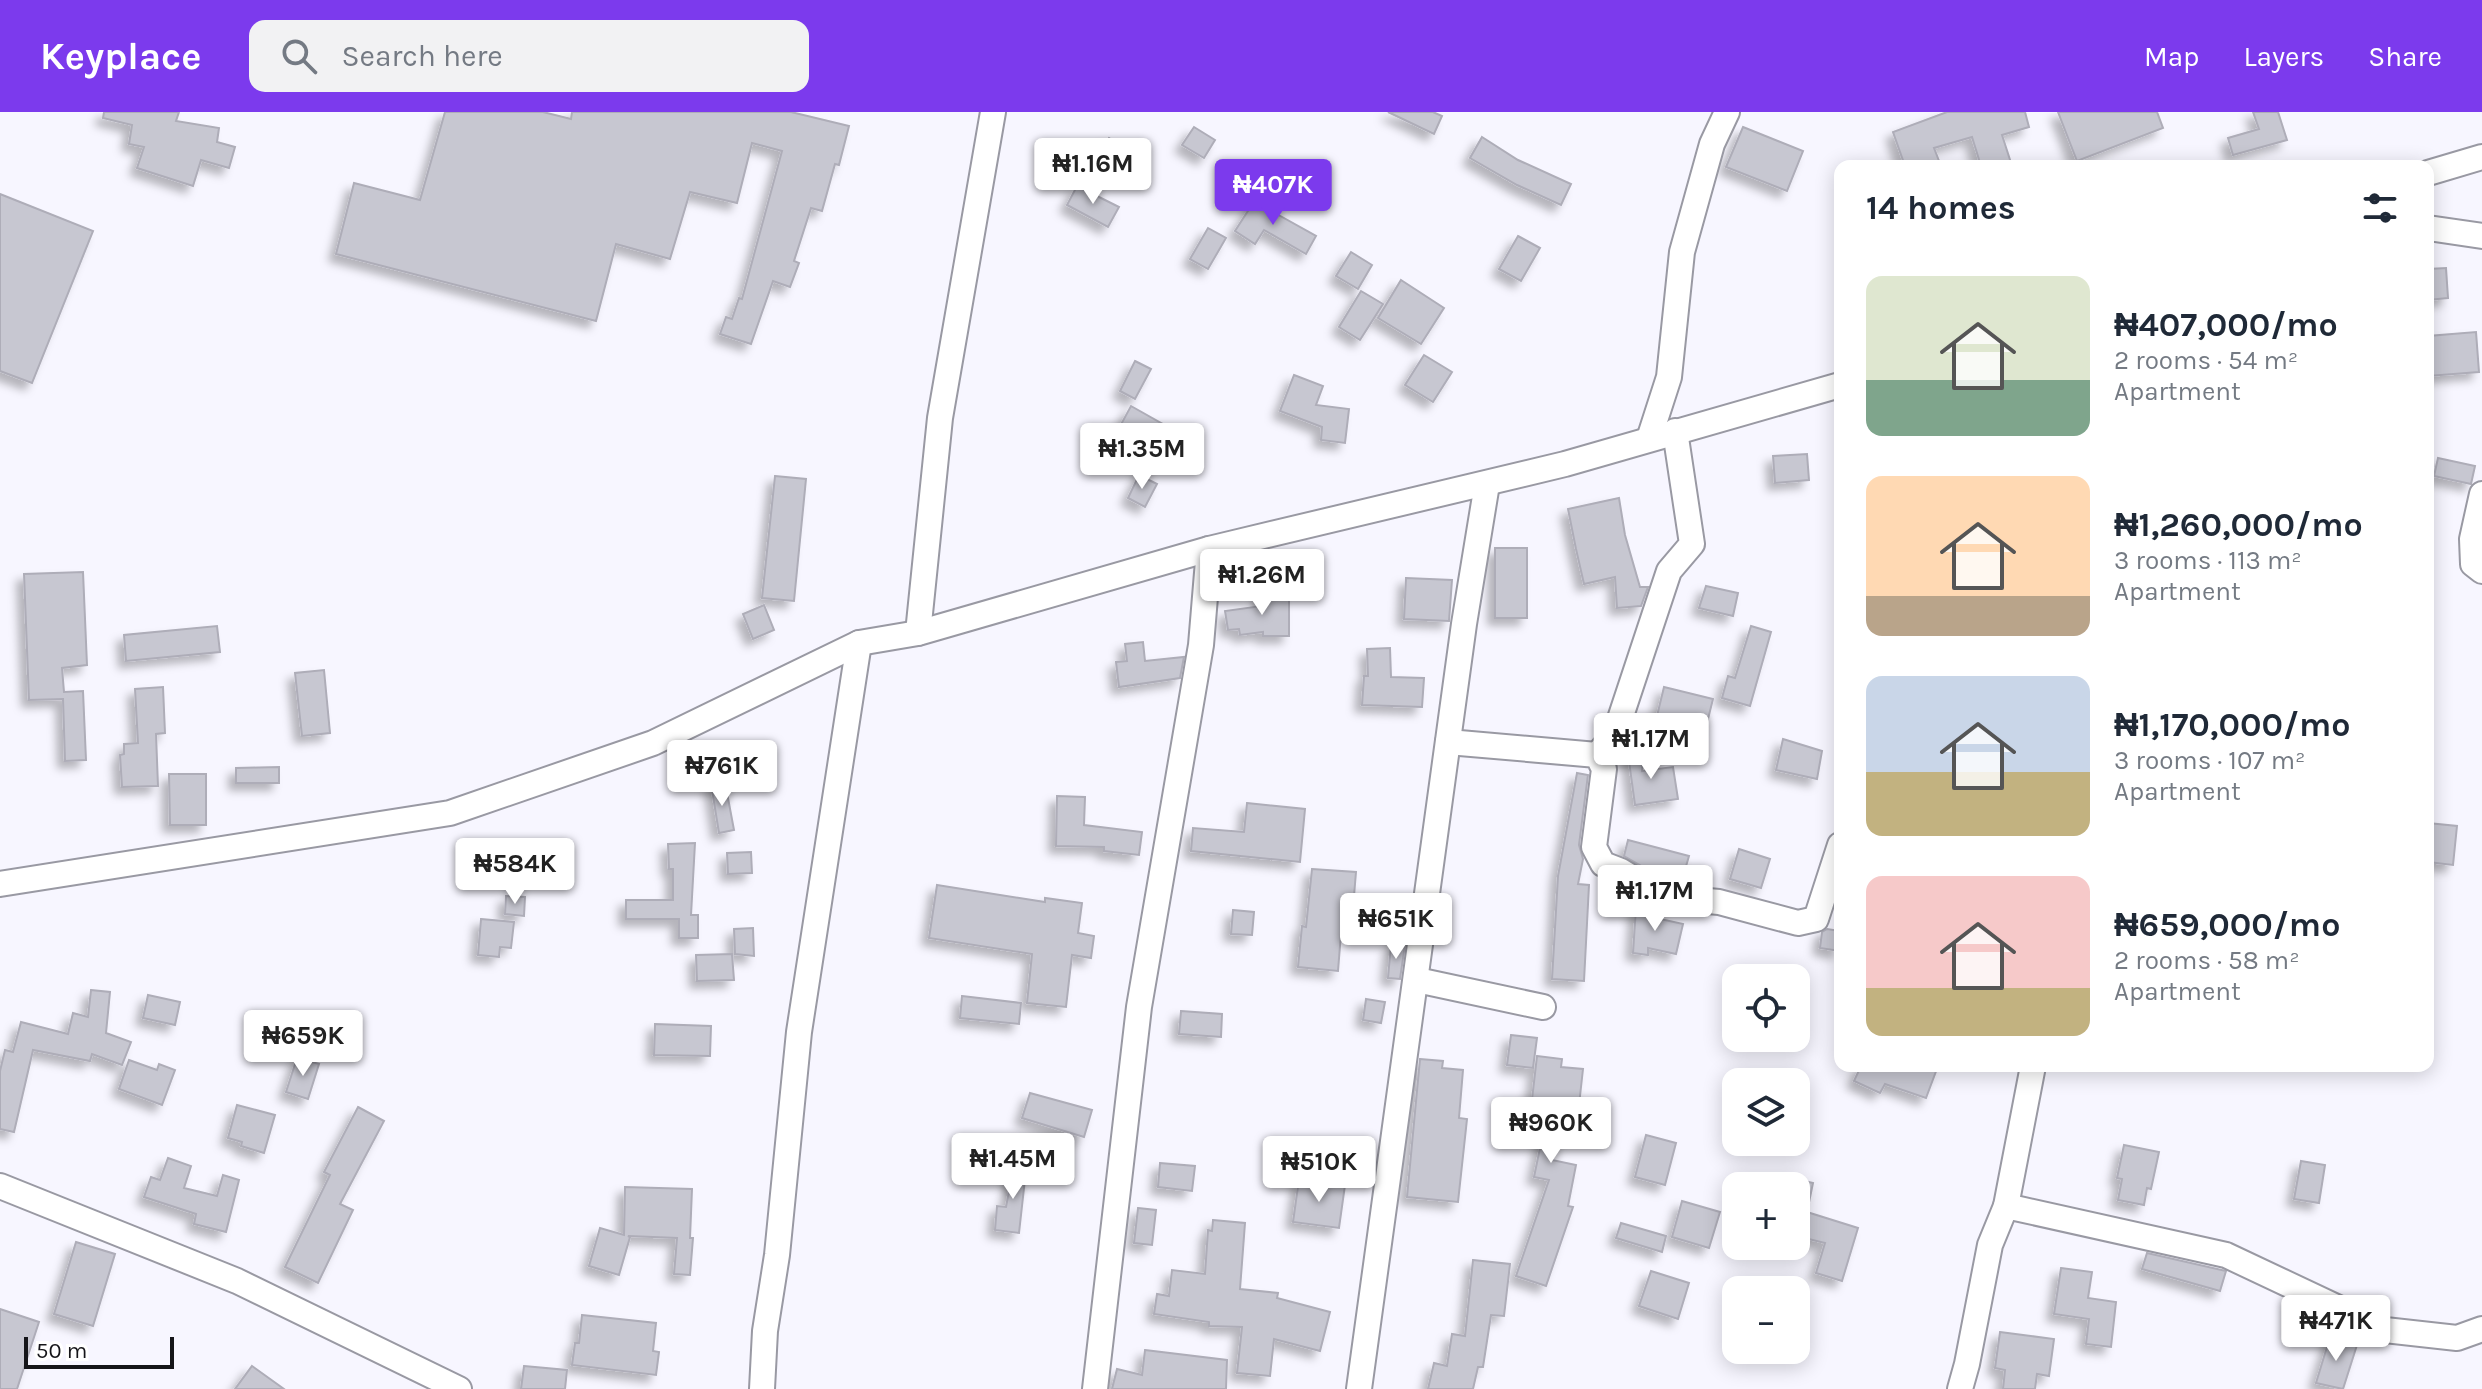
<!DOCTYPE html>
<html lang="en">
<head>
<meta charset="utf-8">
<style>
	:root { --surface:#fff; --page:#f2f2f3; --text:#1f2937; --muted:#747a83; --accent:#7c3aed }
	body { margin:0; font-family:Karla,sans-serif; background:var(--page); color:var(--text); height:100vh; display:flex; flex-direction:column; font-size:30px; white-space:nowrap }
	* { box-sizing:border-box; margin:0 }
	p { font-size:26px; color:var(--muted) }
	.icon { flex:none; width:44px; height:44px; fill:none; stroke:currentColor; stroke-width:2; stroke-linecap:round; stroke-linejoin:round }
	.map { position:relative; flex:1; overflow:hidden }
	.details { position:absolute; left:1834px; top:48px; width:600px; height:912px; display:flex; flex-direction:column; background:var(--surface); border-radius:16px; box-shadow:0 4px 20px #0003 }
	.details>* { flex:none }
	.controls { position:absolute; left:1722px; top:852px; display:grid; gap:16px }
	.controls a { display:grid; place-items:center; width:88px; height:88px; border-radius:16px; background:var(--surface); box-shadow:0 4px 20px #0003; font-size:40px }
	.scale { position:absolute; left:24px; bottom:20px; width:150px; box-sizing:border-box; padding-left:8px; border:4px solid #151519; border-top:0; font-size:22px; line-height:28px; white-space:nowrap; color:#151519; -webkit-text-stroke:6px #fff; paint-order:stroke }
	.price { position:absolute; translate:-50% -68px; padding:0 18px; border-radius:8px; background:#fff; color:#222; font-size:26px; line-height:52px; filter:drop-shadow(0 2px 4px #0008) }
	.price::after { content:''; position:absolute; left:50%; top:48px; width:24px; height:18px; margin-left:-12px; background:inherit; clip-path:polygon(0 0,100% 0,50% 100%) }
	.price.active { background:var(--accent); color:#fff }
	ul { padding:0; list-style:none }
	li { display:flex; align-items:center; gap:24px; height:200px; padding:0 32px }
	li span { display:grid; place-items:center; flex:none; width:224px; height:160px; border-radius:16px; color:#555 }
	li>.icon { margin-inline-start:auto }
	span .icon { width:96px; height:96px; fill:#fffc; stroke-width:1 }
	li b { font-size:34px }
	h2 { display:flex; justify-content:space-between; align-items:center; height:96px; padding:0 32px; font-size:34px }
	header { display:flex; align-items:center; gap:48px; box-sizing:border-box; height:112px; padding:0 40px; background:var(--accent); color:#fff }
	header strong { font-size:38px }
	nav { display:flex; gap:44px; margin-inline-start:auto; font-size:28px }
	.search { width:560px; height:72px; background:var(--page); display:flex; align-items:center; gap:20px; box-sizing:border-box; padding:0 28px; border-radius:16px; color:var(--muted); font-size:30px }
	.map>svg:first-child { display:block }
	.building { fill:#c7c7d1; stroke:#aeadb8; stroke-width:2; filter:url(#shadow) }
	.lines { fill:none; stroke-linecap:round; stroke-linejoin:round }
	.minor-casing { stroke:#9999a3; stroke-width:28 }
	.minor { stroke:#fff; stroke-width:24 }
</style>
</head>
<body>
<header>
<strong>Keyplace</strong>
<div class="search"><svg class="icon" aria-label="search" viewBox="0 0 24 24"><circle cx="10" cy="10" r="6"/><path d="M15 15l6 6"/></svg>Search here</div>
<nav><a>Map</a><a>Layers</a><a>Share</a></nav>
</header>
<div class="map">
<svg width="2482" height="1277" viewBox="0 0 2482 1277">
	<defs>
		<filter id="shadow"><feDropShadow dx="-7" dy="7" stdDeviation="4" flood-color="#0004"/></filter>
	</defs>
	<rect width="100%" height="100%" fill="#f7f6ff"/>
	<g class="building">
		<polygon points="104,0 179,0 176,9 219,16 217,30 235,35 229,56 201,48 193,74 137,56 144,35 129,32 132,13 103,6"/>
		<polygon points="445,0 543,0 571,7 572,0 791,0 849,14 839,53 835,52 822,99 811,96 794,149 799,151 790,175 773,169 751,232 720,222 726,205 732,207 739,186 742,187 782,39 752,31 737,91 690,80 670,147 616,132 596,209 336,142 354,71 420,88"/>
		<polygon points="1388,0 1433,0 1442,4 1434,22"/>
		<polygon points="1947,0 2025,0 2029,15 2002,23 2012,54 1981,54 1972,25 1934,36 1941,54 1905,54 1893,20"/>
		<polygon points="2058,0 2157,0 2163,16 2077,49"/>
		<polygon points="2253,0 2278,0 2287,28 2233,43 2228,26 2259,17"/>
		<polygon points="1194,15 1215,28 1204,46 1182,33"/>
		<polygon points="1743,15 1803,39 1787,79 1726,55"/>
		<polygon points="1482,25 1518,48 1571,72 1561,93 1517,73 1470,46"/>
		<polygon points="1109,26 1127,38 1114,59 1095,46"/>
		<polygon points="1077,74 1119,95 1108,115 1067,93"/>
		<polygon points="0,82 93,119 32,271 0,259"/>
		<polygon points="1257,85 1277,98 1275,101 1316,124 1306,142 1264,118 1255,132 1235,119"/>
		<polygon points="1208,116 1226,126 1208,157 1190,147"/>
		<polygon points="1518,124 1540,136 1521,169 1499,157"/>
		<polygon points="1351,140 1372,153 1358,177 1336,164"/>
		<polygon points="2446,156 2448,186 2428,188 2428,157"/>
		<polygon points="1401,168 1444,196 1421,232 1378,206"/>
		<polygon points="1361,179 1383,192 1360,228 1339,215"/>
		<polygon points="2476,220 2479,260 2428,264 2428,224"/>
		<polygon points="1424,243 1452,260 1433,290 1405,273"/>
		<polygon points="1135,249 1151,257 1135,287 1120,279"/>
		<polygon points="1294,263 1323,274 1316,293 1349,297 1345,331 1321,328 1322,315 1280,299"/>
		<polygon points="1131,294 1175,319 1157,353 1112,329"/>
		<polygon points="1807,342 1809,368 1775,371 1773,344"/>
		<polygon points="2438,346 2475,354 2471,372 2434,364"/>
		<polygon points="1139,363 1157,372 1145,395 1128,386"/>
		<polygon points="775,364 806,367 794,489 762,486"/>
		<polygon points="1619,386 1625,423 1640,475 1648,475 1641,494 1617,496 1615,465 1584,472 1576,437 1568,397"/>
		<rect x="1495" y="436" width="32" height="70"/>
		<polygon points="83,460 87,553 62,556 64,580 83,579 86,648 65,649 63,587 29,588 24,462"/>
		<polygon points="1406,466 1452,468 1449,509 1404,507"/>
		<polygon points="1706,474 1738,481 1733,504 1699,496"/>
		<polygon points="1262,483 1289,483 1289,524 1263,524 1263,520 1240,523 1239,517 1228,518 1225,499 1262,494"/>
		<polygon points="764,493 774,518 753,527 743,502"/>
		<polygon points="217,514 220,540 126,549 124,523"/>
		<polygon points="1751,514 1771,520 1750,594 1722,586 1728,564 1735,566"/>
		<polygon points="1143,530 1145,549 1184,545 1180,566 1119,575 1116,550 1127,549 1125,532"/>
		<polygon points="1390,536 1391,565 1424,566 1422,595 1362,593 1364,564 1368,564 1367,537"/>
		<polygon points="324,558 330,621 302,624 295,561"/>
		<polygon points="163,575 165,621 156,622 158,674 122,675 120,643 124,642 124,632 138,631 135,577"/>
		<polygon points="1664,575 1713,587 1706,615 1657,604"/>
		<polygon points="1783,627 1822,639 1817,667 1776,658"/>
		<polygon points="1627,635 1644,637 1642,659 1673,655 1678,687 1635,693"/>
		<polygon points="279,655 279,671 236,671 236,656"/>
		<polygon points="1577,661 1588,663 1579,733 1583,747 1578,772 1589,773 1584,869 1552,867 1558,764"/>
		<polygon points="169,662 206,662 206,713 170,713"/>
		<polygon points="725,670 734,718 719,721 711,672"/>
		<polygon points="1057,684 1085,685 1084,713 1142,720 1139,743 1104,739 1104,735 1056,734"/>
		<polygon points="1247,691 1305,697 1300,750 1191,739 1193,716 1244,720"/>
		<polygon points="2428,711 2457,714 2453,753 2428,750"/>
		<polygon points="1628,728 1689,744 1682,768 1652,760 1624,744"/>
		<polygon points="695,731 691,803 698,803 698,826 679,826 679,807 626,807 626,788 673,788 673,757 669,757 668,732"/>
		<polygon points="1739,737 1770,747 1761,776 1730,767"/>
		<polygon points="751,740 752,761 728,762 727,741"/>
		<polygon points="1312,757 1356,760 1354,784 1344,784 1338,859 1298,855 1302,814 1306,815"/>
		<polygon points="937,773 1045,790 1045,786 1082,791 1078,821 1094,824 1091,846 1072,843 1066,895 1027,891 1032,842 929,826"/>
		<polygon points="506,784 525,785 524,804 505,802"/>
		<polygon points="1636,795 1651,796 1651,805 1683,812 1676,842 1648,836 1648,843 1633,841"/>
		<polygon points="1233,798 1254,800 1252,823 1231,822"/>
		<polygon points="481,807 514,810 511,836 500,835 499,845 478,843"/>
		<polygon points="753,816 754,844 735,842 734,817"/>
		<polygon points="1827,817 1840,819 1840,839 1820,836 1822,820"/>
		<polygon points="1391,832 1405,833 1400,867 1388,866"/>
		<polygon points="732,842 734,868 697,869 696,843"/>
		<polygon points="91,878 110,880 106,921 131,930 122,953 92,942 90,949 33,938 14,1020 0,1017 0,959 5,938 13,940 21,910 68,922 73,901 88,905"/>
		<polygon points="148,883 180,890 175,913 143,906"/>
		<polygon points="962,884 1021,891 1019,912 960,906"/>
		<polygon points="1366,887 1385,890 1381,911 1363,908"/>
		<polygon points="1181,899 1222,902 1221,925 1179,922"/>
		<polygon points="655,912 711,914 710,944 654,943"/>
		<polygon points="1511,923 1537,926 1533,956 1507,953"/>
		<polygon points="1537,944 1562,947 1561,955 1583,957 1577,1011 1561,1009 1552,1048 1576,1053 1568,1094 1573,1095 1546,1174 1516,1164 1549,1068 1534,1065 1546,1007 1530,1005"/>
		<polygon points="297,946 319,952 308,987 286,980"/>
		<polygon points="1420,947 1443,949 1442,956 1463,958 1459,1006 1467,1007 1458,1090 1407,1085"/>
		<polygon points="129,948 157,958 159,952 175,958 162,993 119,977"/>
		<polygon points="1861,954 1938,954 1926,986 1885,972 1880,981 1854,969"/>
		<polygon points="1030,981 1092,998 1084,1025 1022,1006"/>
		<polygon points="237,993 275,1003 264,1041 241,1034 242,1030 228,1026"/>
		<polygon points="358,995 384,1009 340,1092 353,1098 318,1171 285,1155 330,1063 324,1060"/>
		<polygon points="1646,1023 1676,1031 1665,1073 1635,1065"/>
		<polygon points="2124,1033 2159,1040 2151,1077 2147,1076 2144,1093 2118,1088 2122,1067 2117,1066"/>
		<polygon points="168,1046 191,1054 184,1076 217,1084 223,1063 239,1068 226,1120 194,1112 196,1102 144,1085 151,1065 160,1068"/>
		<polygon points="1015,1047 1027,1049 1019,1121 995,1118 997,1094 1006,1095"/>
		<polygon points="2301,1049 2325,1053 2319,1091 2294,1087"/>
		<polygon points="1160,1051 1195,1054 1192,1079 1158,1075"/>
		<polygon points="1299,1067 1345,1073 1339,1116 1293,1110"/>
		<polygon points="1796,1067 1813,1071 1807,1100 1858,1116 1842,1169 1816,1161 1825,1131 1796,1124"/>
		<polygon points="625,1075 692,1077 690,1126 693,1126 690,1163 674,1162 677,1126 628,1124 630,1125 619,1163 589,1154 600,1116 624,1123"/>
		<polygon points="1682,1089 1720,1100 1709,1136 1672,1125"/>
		<polygon points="1138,1096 1156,1098 1152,1133 1134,1131"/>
		<polygon points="1213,1108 1245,1111 1240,1177 1278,1181 1277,1186 1330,1200 1320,1239 1274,1227 1270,1264 1237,1261 1242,1215 1209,1214 1209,1210 1154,1202 1157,1182 1169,1184 1172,1158 1205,1162 1208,1118 1212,1119"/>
		<polygon points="1621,1111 1666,1124 1662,1140 1616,1126"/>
		<polygon points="76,1130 115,1142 93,1214 54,1202"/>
		<polygon points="2147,1141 2226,1159 2220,1179 2142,1157"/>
		<polygon points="1473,1148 1510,1152 1504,1204 1491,1203 1483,1255 1478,1255 1473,1277 1428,1277 1434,1251 1447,1254 1452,1222 1465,1224"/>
		<polygon points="2061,1156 2092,1160 2088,1186 2116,1190 2111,1235 2086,1232 2089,1207 2054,1202"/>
		<polygon points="1651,1159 1689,1171 1678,1207 1639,1194"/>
		<polygon points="0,1197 39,1210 17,1277 0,1277"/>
		<polygon points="582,1203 656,1211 653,1239 659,1240 656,1263 572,1253 575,1231 579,1231"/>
		<polygon points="2000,1220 2054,1227 2049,1264 2037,1262 2035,1277 2003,1277 2005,1258 1995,1256"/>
		<polygon points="2330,1225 2357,1233 2343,1277 2316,1271"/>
		<polygon points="1145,1238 1227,1248 1226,1277 1112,1277 1117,1257 1142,1263"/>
		<polygon points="252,1254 284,1277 235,1277"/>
		<polygon points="524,1254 567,1258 565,1277 521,1277"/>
	</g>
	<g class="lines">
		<defs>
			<g id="minor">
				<polyline points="2428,61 2482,45"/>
				<polyline points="2428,116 2482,124"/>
				<polyline points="1649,327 1669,265 1682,140 1712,32 1727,0"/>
				<polyline points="2482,382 2472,427 2473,452 2482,459"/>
				<polyline points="918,521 940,306 993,0"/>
				<polyline points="1448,630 1597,643 1604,657 1594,735 1603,752 1621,759 1664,785 1719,790 1798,811 1816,807 1840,733"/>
				<polyline points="1597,643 1615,622 1669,459 1692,432 1675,319"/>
				<polyline points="0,772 450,701 653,631 859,531 918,521 1209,437 1565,352 1840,273"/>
				<polyline points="1417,868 1543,895"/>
				<polyline points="0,1074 237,1169 459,1277"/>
				<polyline points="2006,1094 2033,954"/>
				<polyline points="762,1277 765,1219 777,1143 799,920 859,531"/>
				<polyline points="1095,1277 1139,895 1201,533 1209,437"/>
				<polyline points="1359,1277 1464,512 1487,372"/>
				<polyline points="1960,1277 1967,1252 1990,1133 2006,1094 2226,1143 2385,1218 2457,1226 2482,1217"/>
			</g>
		</defs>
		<use href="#minor" class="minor-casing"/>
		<use href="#minor" class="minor"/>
	</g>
</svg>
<div class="controls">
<a><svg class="icon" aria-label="locate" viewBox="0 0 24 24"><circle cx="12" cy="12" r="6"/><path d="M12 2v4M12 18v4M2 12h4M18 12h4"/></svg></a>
<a><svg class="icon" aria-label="layers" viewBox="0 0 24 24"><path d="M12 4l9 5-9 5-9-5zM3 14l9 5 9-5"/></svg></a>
<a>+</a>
<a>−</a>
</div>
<div class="scale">50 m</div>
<b class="price" style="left:1093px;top:94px">₦1.16M</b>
<b class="price active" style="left:1273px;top:115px">₦407K</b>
<b class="price" style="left:1142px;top:379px">₦1.35M</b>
<b class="price" style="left:1262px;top:505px">₦1.26M</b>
<b class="price" style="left:1651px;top:669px">₦1.17M</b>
<b class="price" style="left:722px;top:696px">₦761K</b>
<b class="price" style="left:515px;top:794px">₦584K</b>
<b class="price" style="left:1655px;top:821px">₦1.17M</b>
<b class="price" style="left:1396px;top:849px">₦651K</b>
<b class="price" style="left:303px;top:966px">₦659K</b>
<b class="price" style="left:1551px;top:1053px">₦960K</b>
<b class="price" style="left:1013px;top:1089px">₦1.45M</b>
<b class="price" style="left:1319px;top:1092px">₦510K</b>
<b class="price" style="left:2336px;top:1251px">₦471K</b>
<section class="details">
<h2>14 homes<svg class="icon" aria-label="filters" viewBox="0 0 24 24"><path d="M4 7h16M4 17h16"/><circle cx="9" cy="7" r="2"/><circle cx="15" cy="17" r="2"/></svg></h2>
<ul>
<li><span style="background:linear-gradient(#dfe7d0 65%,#7fa58c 0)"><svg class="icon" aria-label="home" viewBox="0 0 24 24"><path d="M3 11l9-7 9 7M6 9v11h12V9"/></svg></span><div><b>₦407,000/mo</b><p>2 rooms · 54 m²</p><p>Apartment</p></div></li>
<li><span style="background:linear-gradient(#ffd9b3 75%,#b9a48a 0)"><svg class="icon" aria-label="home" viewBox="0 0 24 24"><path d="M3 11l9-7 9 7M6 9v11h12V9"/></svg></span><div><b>₦1,260,000/mo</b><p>3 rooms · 113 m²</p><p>Apartment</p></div></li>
<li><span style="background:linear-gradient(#c9d6e8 60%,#c2b280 0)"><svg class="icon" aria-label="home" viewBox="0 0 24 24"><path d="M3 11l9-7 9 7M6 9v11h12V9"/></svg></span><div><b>₦1,170,000/mo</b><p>3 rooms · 107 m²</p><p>Apartment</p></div></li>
<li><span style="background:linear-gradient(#f6c9c9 70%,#c2b280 0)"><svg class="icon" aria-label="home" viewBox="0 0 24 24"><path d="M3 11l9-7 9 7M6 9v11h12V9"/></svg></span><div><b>₦659,000/mo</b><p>2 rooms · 58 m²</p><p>Apartment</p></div></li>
</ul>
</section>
</div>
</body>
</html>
